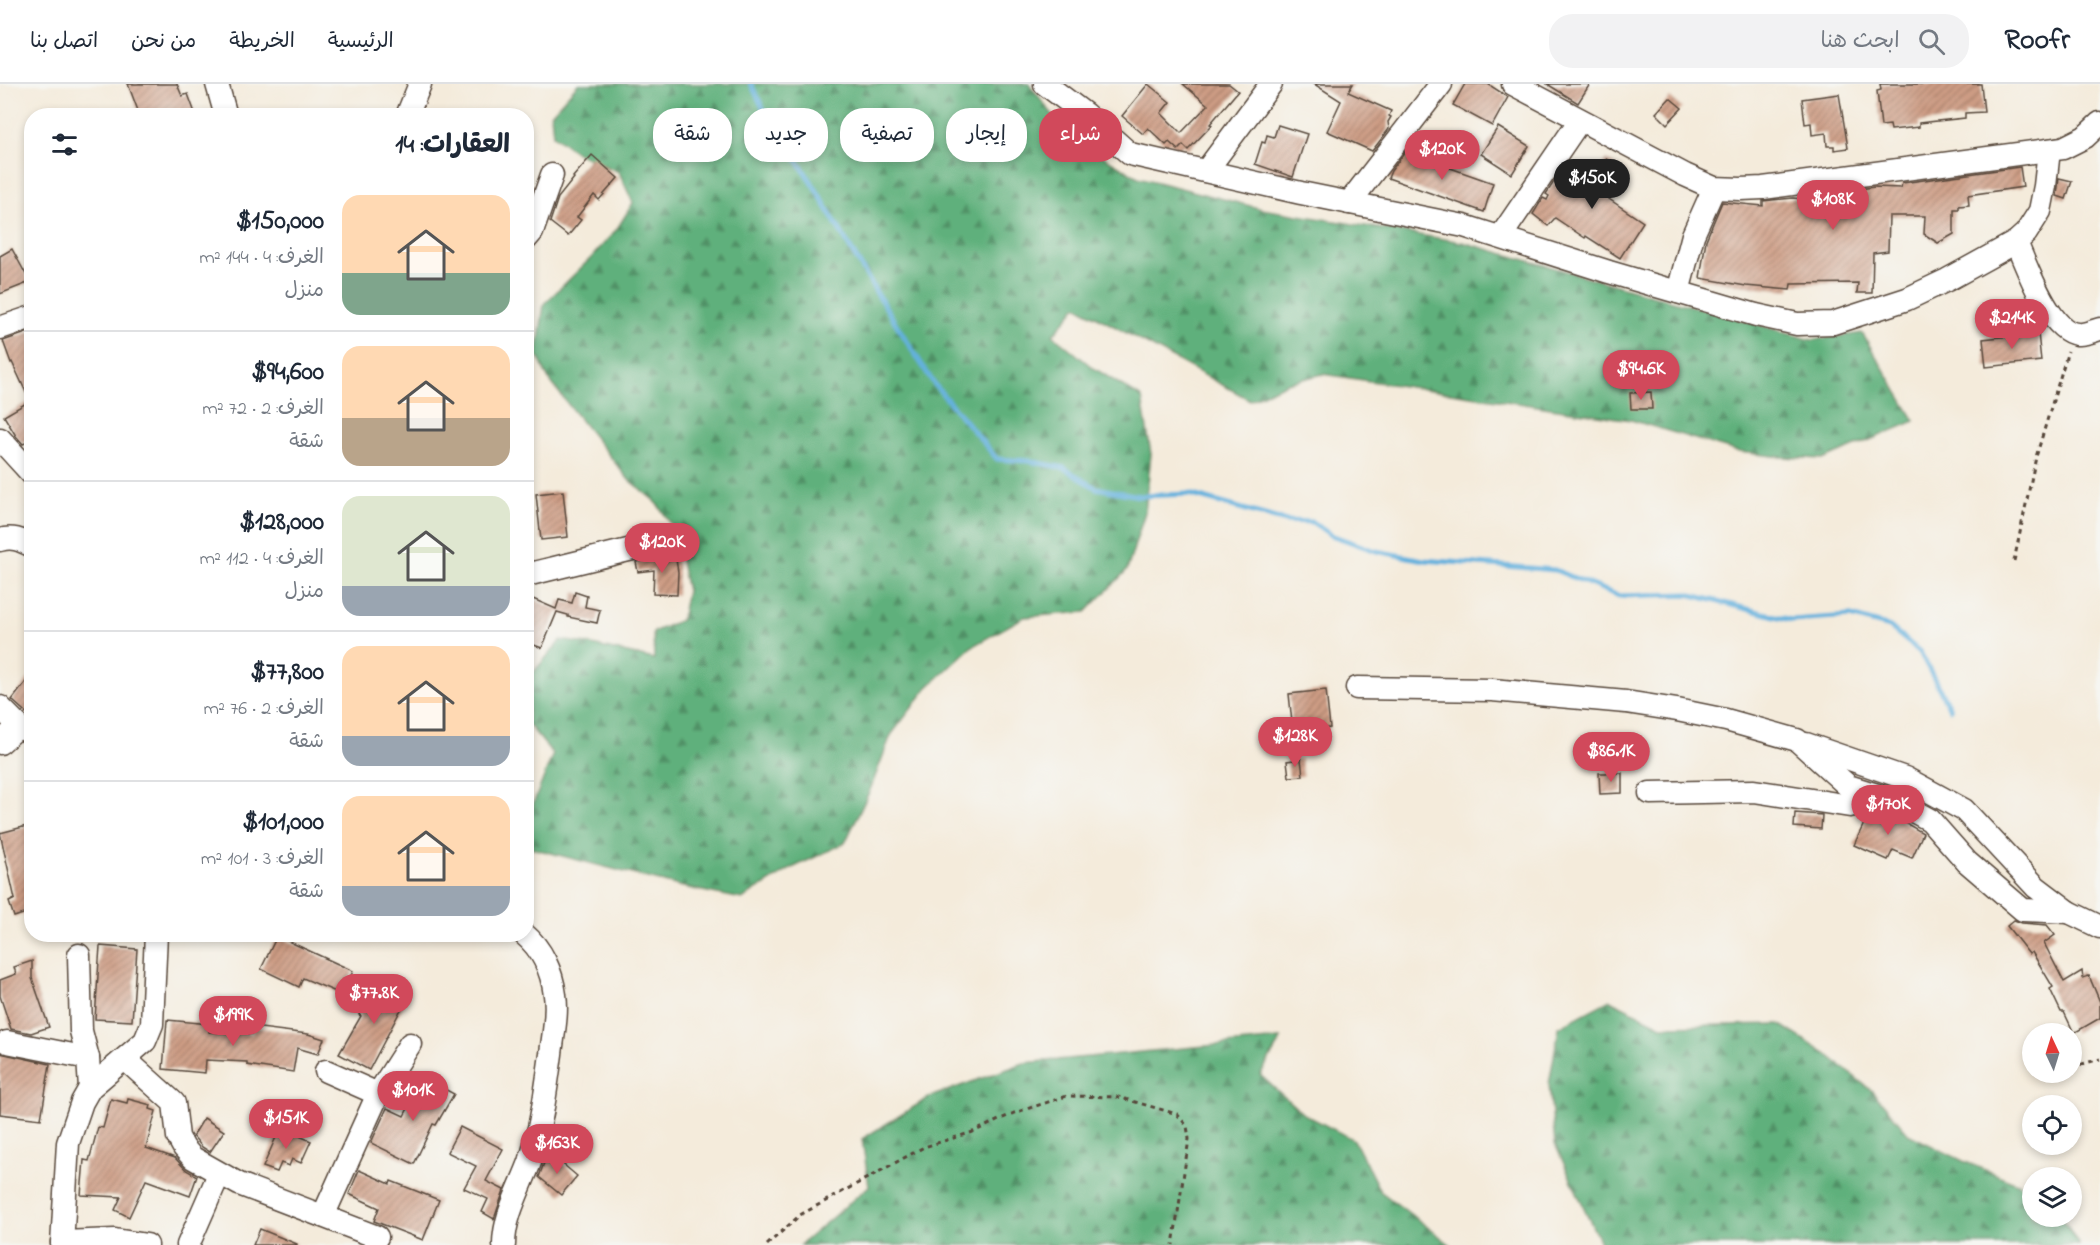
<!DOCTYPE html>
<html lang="ar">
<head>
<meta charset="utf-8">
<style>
	:root { --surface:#fff; --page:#f2f2f3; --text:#1f2937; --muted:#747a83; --line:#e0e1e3; --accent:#d1495b }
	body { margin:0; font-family:"Indie Flower","Playpen Sans Arabic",sans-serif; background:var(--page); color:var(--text); direction:rtl; height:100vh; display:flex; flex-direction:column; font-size:22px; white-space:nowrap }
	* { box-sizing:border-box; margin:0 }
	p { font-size:20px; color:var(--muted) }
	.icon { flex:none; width:33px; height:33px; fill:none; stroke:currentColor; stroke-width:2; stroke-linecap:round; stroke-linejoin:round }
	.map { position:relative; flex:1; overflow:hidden; direction:ltr }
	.sheet { position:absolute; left:24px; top:24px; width:510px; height:834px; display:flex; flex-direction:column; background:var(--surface); border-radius:24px; box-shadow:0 3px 9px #0003; direction:rtl }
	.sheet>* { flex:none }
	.guide { position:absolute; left:552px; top:24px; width:570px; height:54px; direction:rtl; display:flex; gap:12px }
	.needle { width:39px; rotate:356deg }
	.fabs { position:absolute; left:2022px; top:939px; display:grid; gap:12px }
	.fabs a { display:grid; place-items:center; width:60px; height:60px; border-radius:50%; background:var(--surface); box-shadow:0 3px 9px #0003; font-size:30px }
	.price { position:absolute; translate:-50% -51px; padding:0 14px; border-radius:21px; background:var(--accent); color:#fff; font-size:20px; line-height:39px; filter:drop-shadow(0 2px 3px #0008) }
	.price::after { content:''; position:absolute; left:50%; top:36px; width:18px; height:14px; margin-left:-9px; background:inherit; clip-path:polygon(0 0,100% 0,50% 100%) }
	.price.selected { background:#222; color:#fff }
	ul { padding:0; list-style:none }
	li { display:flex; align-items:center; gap:18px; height:150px; padding:0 24px }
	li+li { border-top:2px solid var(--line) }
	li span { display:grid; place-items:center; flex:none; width:168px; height:120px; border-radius:18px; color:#555 }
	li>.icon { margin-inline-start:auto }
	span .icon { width:72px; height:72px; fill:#fffc; stroke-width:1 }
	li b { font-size:26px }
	h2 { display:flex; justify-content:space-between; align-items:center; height:72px; padding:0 24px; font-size:26px }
	.tag { padding:0 21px; border-radius:24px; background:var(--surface); box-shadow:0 3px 9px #0003; font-size:21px; line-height:54px }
	.tag.selected { background:var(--accent); color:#fff }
	header { display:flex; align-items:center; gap:36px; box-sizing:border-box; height:84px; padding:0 30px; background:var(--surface); border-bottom:2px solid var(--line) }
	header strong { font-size:28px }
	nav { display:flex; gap:33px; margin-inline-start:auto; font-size:21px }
	.search { width:420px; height:54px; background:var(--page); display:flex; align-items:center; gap:15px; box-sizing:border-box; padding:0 21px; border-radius:24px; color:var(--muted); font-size:22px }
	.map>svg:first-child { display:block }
	.forest { fill:url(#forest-firs); stroke:#4d6d4d; stroke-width:1.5 }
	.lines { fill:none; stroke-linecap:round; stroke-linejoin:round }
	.stream { stroke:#63b1dd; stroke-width:5 }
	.building { fill:url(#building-hatch) }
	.minor-casing { stroke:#57473a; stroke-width:25 }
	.path { stroke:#57473a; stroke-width:3; stroke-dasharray:4.5 4.5; stroke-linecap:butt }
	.minor { stroke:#fff; stroke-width:22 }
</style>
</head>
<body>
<header>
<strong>Roofr</strong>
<div class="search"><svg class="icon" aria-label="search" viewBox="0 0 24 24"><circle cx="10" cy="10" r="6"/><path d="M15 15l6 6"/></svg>ابحث هنا</div>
<nav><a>الرئيسية</a><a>الخريطة</a><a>من نحن</a><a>اتصل بنا</a></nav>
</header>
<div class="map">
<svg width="2100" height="1161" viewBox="0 0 2100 1161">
	<defs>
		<pattern id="forest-firs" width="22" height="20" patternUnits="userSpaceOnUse" patternTransform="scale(1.5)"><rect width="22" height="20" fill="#5fb07c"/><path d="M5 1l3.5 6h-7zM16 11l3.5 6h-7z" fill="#508f65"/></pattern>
		<pattern id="building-hatch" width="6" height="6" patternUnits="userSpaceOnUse" patternTransform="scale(1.5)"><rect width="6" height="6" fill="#cd9c84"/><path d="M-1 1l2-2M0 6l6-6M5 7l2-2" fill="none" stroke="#a87f6b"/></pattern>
	</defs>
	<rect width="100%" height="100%" fill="#f6f6f2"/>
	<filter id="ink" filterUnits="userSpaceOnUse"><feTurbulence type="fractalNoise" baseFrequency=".0167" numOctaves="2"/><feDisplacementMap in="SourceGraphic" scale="12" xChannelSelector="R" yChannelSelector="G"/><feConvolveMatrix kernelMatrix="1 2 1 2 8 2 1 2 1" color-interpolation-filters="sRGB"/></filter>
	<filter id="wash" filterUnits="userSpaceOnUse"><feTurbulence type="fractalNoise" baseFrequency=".008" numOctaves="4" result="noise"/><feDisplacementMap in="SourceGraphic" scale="24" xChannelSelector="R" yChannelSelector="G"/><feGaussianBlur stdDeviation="1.35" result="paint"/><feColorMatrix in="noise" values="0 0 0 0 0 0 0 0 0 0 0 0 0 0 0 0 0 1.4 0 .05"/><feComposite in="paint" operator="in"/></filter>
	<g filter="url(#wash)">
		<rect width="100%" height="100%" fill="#f4ebdb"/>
		<g class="forest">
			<polygon points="578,0 1029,0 1070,53 1138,93 1262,125 1462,158 1812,256 1862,249 1915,337 1825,375 1782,373 1739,368 1631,336 1323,290 1287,299 1250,316 1077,222 1053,251 1092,283 1142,314 1151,370 1145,428 1127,486 1086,528 1024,533 971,563 927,604 891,651 870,706 845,759 792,784 742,815 683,803 527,763 526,738 553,670 527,639 531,591 561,556 588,560 654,575 653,548 681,536 687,507 674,444 656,418 629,396 574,328 548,294 537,270 544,220 591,174 617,145 633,119 619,88 577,69 553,51 551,30"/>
			<polygon points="1610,916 1662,942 1779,940 1828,971 1872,1007 1910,1051 1963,1077 2017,1099 2032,1109 2032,1132 2062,1133 2079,1161 1601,1161 1555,1060 1549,1000 1559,943"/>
			<polygon points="1281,955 1260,991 1302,1029 1354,1056 1380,1107 1451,1161 800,1161 869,1102 862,1055 930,1013 1024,979"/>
		</g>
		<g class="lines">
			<polyline class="stream" points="751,0 763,24 814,102 876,208 934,300 997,375 1029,377 1064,384 1096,404 1139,412 1189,410 1286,437 1312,438 1331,451 1376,467 1424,476 1555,486 1619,512 1688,510 1791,536 1851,532 1890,543 1920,568 1950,625"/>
		</g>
		<g id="blocks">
			<g class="building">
				<polygon points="128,0 177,0 182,12 188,10 195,29 187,32 140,32"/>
				<polygon points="1148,0 1170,18 1161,29 1181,49 1208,21 1183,0 1229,0 1238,7 1210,40 1212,41 1188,66 1183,61 1178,66 1169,58 1166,61 1148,44 1143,50 1122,32"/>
				<polygon points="1314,0 1353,0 1348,8 1391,27 1389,32 1391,33 1388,38 1389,45 1372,67 1327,47 1341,17"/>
				<polygon points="1465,0 1488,0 1508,13 1492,42 1453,21"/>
				<polygon points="1547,0 1590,0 1578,19"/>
				<polygon points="1880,0 1981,0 1984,28 1965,29 1965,34 1919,39 1919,43 1891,46 1890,41 1881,42 1877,7 1881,6"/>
				<polygon points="1839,10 1848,64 1834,66 1834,62 1827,62 1826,49 1812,51 1811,39 1805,40 1802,15"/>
				<polygon points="1670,14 1682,24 1667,40 1656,29"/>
				<polygon points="1278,41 1307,50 1293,93 1255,80 1262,58 1265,59 1267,51 1274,53"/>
				<polygon points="1498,43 1529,62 1512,90 1481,70"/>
				<polygon points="1405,68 1493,99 1484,128 1388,94 1391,87"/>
				<polygon points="592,71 618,94 599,116 594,111 577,133 581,136 568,152 550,138 558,114 574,94 573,93"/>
				<polygon points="1606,75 1626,88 1609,115 1643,138 1620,174 1586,152 1585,154 1555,134 1548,142 1533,130 1543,114 1547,116 1549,112 1546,110 1556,95 1560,98 1563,94 1581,109 1583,106 1585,108"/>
				<polygon points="2020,83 2023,103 1968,111 1969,121 1959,122 1959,125 1954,125 1954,150 1938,159 1924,150 1925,132 1889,132 1888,167 1873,169 1872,209 1857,209 1858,199 1791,200 1790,206 1746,202 1700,194 1706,156 1722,118 1763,122 1763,117 1793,114 1815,116 1815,111 1874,103 1901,104 1902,99"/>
				<polygon points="2059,94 2072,97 2066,115 2057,112"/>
				<polygon points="12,165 30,198 0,210 0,172"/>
				<polygon points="32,247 32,356 23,360 16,352 4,332 30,317 12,278 11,279 3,257"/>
				<polygon points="2038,249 2041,277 1986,283 1983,255"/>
				<polygon points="1651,308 1652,325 1631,325 1630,309"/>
				<polygon points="563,407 568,453 541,456 536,410"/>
				<polygon points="675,469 678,488 677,511 653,510 654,486 638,488 636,478"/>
				<polygon points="575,508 587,512 585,523 600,526 597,539 568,533 568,531 557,528 542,564 526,558 526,529 533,515 556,525 559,516 572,519"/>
				<polygon points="32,590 32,634 12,616"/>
				<polygon points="1326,606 1330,644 1293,648 1289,610"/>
				<polygon points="1301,675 1303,692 1289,693 1287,677"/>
				<polygon points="1599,689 1622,689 1622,709 1600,710"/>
				<polygon points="1879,726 1888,729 1923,749 1912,774 1893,766 1888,776 1854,761 1867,733 1863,732"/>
				<polygon points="1795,729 1822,731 1821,745 1794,743"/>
				<polygon points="27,742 32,759 32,827 14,833 9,818 15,815 0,749"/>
				<polygon points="2014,836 2022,839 2047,841 2055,851 2044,859 2064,898 2082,887 2083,894 2089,892 2100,918 2100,934 2074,949 2064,928 2061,928 2050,905 2053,903 2032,868 2029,870 2007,842"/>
				<polygon points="277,852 353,887 343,911 303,894 299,903 261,885"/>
				<polygon points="100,862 137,865 132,937 95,935"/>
				<polygon points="32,877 32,894 49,943 31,949 11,945 0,912 0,896 16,890 14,883"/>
				<polygon points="377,896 408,912 369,986 339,970 361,932 359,931"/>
				<polygon points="167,936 210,940 209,948 252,950 253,943 308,950 324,955 318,970 297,964 293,988 247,981 247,978 206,976 205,989 163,985"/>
				<polygon points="0,969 50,980 41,1035 0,1030"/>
				<polygon points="424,994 454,1010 436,1041 433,1040 414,1080 371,1059 387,1024 404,1032"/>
				<polygon points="111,1015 127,1019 128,1015 151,1021 150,1025 156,1027 146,1064 175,1074 186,1086 197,1092 190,1112 146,1096 129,1133 115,1126 121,1113 81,1111 84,1076 89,1077 98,1043 103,1044"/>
				<polygon points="204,1034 224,1047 210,1068 202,1063 193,1052"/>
				<polygon points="460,1043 503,1065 486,1097 504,1106 494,1135 482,1128 488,1115 464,1104 476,1082 447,1068"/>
				<polygon points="280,1044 311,1057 301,1079 292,1075 289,1082 281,1079 277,1088 263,1083"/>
				<polygon points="551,1070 577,1092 561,1111 539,1093 544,1079"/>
				<polygon points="359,1086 390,1100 391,1097 439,1116 423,1156 374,1137 379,1124 349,1110"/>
				<polygon points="260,1145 297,1160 297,1161 253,1161"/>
			</g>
		</g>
	</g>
	<g filter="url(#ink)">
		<use href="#blocks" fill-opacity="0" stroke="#57473a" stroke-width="1.5"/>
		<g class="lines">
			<defs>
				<g id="minor">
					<polyline points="217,0 226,32"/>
					<polyline points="1045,0 1085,30 1130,70 1301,109 1464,142 1609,188 1756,231 1797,240 1833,239 1907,215 1947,196 2016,158 2026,149 2040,127 2045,102 2049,66"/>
					<polyline points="1513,0 1685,91 1714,104 1741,105 1763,104 2063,64 2085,53 2100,39"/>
					<polyline points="407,32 420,0"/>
					<polyline points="1206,87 1271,0"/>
					<polyline points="1349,119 1441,0"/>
					<polyline points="1501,152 1580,36"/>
					<polyline points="526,155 532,148 552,91"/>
					<path d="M2016 158C2026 181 2049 247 2077 250 2084 251 2093 247 2100 245"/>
					<polyline points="1678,208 1693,151 1714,104"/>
					<polyline points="0,244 32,233"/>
					<polyline points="0,355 32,390"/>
					<path d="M0 456C12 452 21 456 32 462"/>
					<polyline points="526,491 661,458"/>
					<polyline points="1357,604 1492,606 1626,618 1677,626 1726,636 1797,656 1848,702 1893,716 1930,736 1967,778 2023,826 2069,828"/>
					<polyline points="0,623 19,642 32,650"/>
					<polyline points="0,659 19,642"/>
					<polyline points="1806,660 1905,694 1964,726 2036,803 2069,828 2100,843"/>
					<polyline points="1650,709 1754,707 1850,722 1878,712"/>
					<polyline points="79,871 81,947 88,974 90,1004"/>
					<polyline points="7,958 88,974"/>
					<polyline points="125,975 174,1019 178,1053 184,1064 193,1074 239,1100 377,1153"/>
					<polyline points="326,987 378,1010"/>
					<polyline points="323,1132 378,1010 410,960"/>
					<polyline points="62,1158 115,1156 147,1161"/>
					<polyline points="62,1161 68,1059 82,1018 90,1004 145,957 152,940 156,850"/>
					<polyline points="188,1161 219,1090"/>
					<path d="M504 1161C504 1132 520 1105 530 1078 541 1044 546 1006 551 970 553 951 558 930 555 911 552 888 542 865 524 850"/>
				</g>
			</defs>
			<use href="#minor" class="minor-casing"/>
			<g class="path">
				<polyline points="2014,477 2036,373 2068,267"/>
				<polyline points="2072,983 2100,975"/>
				<polyline points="767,1161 800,1131 924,1063 973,1048 1014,1029 1067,1012 1118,1013 1177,1030 1187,1042 1189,1055 1173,1161"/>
			</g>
			<use href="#minor" class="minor"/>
		</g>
	</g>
</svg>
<div class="fabs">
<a><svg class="needle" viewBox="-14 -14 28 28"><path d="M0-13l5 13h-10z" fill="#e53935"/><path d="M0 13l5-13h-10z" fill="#747a83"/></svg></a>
<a><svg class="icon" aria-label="locate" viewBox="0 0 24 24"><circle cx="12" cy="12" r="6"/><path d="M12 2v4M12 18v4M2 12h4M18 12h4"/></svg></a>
<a><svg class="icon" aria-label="layers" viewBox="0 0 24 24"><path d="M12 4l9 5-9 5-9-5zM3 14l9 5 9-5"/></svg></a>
</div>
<b class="price" style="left:1442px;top:97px">$120K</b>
<b class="price selected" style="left:1592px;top:126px">$150K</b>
<b class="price" style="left:1833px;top:147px">$108K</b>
<b class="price" style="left:2012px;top:266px">$214K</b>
<b class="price" style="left:1641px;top:317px">$94.6K</b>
<b class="price" style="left:662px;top:490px">$120K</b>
<b class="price" style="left:1295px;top:684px">$128K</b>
<b class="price" style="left:1611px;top:699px">$86.1K</b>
<b class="price" style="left:1888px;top:752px">$170K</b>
<b class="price" style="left:374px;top:941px">$77.8K</b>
<b class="price" style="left:233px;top:963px">$199K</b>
<b class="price" style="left:413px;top:1038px">$101K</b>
<b class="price" style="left:286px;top:1066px">$151K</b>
<b class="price" style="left:557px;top:1091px">$163K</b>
<div class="guide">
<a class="tag selected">شراء</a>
<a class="tag">إيجار</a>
<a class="tag">تصفية</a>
<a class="tag">جديد</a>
<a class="tag">شقة</a>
</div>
<section class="sheet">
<h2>العقارات: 14<svg class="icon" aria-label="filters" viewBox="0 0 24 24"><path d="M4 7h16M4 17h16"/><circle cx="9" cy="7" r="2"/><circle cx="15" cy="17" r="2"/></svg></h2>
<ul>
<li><span style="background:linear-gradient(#ffd9b3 65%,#7fa58c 0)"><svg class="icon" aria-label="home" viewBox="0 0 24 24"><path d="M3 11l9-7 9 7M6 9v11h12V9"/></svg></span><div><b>$150,000</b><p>الغرف: 4 · 144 m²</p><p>منزل</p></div></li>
<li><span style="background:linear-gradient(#ffd9b3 60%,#b9a48a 0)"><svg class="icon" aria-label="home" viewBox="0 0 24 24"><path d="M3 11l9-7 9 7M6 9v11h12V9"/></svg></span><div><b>$94,600</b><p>الغرف: 2 · 72 m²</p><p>شقة</p></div></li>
<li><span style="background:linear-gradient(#dfe7d0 75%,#9aa5b1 0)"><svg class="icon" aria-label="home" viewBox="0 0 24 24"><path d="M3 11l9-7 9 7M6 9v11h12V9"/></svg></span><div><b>$128,000</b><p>الغرف: 4 · 112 m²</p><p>منزل</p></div></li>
<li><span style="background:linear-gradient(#ffd9b3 75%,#9aa5b1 0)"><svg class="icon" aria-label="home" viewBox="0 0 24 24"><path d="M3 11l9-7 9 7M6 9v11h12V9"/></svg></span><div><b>$77,800</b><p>الغرف: 2 · 76 m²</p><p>شقة</p></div></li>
<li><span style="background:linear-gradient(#ffd9b3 75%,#9aa5b1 0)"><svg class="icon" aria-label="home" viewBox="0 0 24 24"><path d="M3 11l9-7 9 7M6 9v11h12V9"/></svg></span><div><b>$101,000</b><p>الغرف: 3 · 101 m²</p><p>شقة</p></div></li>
</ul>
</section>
</div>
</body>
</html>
